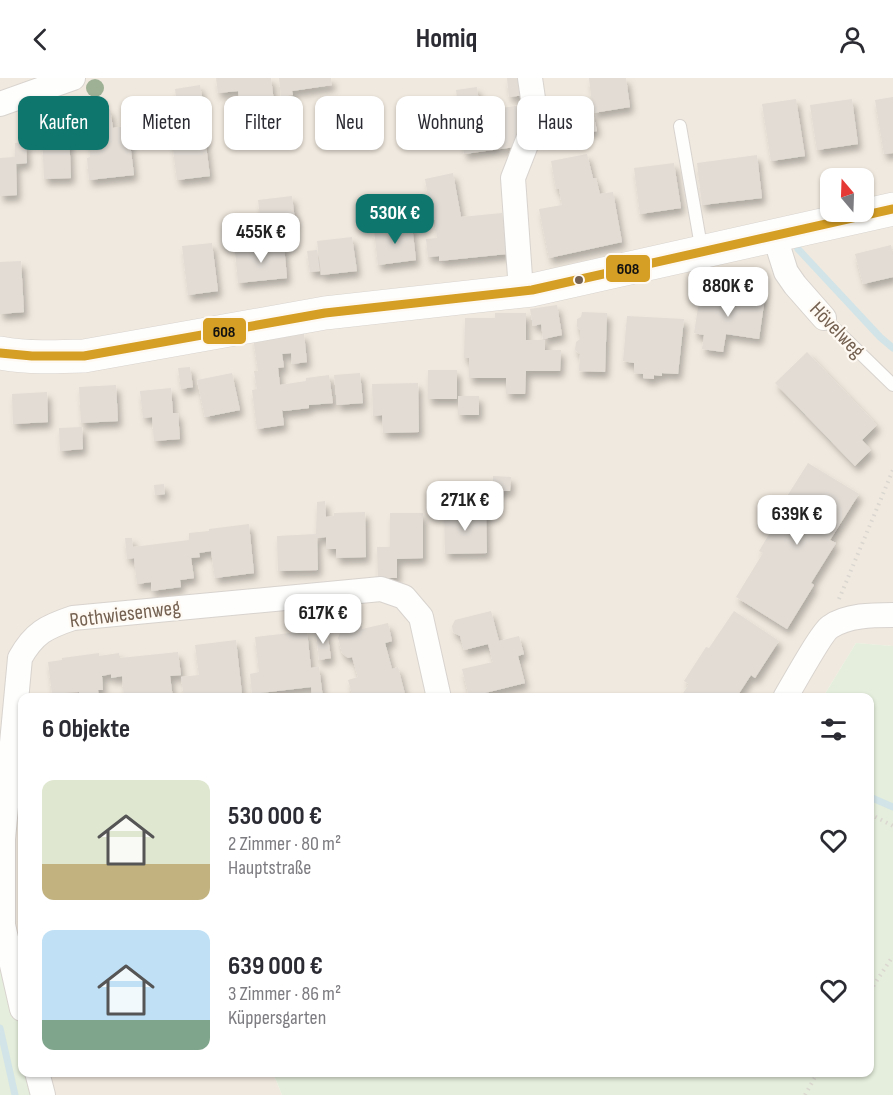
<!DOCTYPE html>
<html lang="de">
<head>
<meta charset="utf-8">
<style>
	:root { --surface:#fff; --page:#f2f2f3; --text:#2b2b33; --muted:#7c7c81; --accent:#0f766e }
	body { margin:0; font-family:"Sofia Sans Condensed",sans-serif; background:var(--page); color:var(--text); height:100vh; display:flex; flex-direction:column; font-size:22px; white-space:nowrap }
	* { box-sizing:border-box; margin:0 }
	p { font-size:20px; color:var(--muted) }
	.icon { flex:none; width:33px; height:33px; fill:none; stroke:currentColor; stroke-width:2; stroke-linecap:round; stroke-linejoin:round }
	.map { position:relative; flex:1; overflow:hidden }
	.details { position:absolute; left:18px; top:615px; width:856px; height:384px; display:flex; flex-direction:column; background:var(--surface); border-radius:12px; box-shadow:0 2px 4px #0004 }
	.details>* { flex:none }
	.banner { position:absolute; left:18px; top:18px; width:858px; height:54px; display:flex; gap:12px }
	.needle { width:39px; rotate:341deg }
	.fabs { position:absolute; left:820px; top:90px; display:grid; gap:12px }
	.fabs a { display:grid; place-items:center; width:54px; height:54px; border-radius:12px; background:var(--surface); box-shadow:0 2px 4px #0004; font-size:30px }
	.price { position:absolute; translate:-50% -51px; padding:0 14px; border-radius:12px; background:#fff; color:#222; font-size:20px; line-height:39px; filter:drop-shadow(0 2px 3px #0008) }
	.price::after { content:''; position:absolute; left:50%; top:36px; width:18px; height:14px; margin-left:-9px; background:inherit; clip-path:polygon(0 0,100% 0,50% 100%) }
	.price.active { background:var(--accent); color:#fff }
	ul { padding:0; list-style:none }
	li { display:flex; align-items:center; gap:18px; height:150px; padding:0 24px }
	li span { display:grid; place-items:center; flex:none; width:168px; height:120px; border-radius:12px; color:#555 }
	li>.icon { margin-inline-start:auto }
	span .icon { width:72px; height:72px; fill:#fffc; stroke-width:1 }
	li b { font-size:26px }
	h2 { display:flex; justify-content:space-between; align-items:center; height:72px; padding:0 24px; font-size:26px }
	.pill { padding:0 21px; border-radius:12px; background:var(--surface); box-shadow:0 2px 4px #0004; font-size:21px; line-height:54px }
	.pill.active { background:var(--accent); color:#fff }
	header { display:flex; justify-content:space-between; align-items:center; height:78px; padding:0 24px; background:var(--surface); font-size:27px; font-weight:700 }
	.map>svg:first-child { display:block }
	.residential { fill:#f0e9df; fill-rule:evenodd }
	.green { fill:#e5eedc }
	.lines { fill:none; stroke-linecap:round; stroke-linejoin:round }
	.stream { stroke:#d2e4e7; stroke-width:7 }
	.building { fill:#e2dcd5; filter:url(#shadow) }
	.service-casing { stroke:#d8d3ce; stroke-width:14 }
	.minor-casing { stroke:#d8d3ce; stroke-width:26 }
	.secondary-casing { stroke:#d8d3ce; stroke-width:34 }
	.path { stroke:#dad6d0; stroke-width:4; stroke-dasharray:1.5 4.5; stroke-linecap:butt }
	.service { stroke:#fefefd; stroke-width:12 }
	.minor { stroke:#fefefd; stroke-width:24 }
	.secondary { stroke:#fefefd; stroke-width:33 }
	.bus-1-casing { stroke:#fefaf3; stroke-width:14 }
	.bus-1 { stroke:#d59e24; stroke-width:9 }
	.tree { fill:#9eb195 }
	.bus-dot { fill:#756151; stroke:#fefaf3; stroke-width:2 }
	.labels { text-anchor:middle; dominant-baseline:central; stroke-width:4.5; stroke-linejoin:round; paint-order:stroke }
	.street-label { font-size:21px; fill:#756151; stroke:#fefaf3 }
	.line-badge { stroke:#fefaf3; stroke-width:2 }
	.pale-badge-label { font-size:16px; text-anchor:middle; font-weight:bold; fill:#111 }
</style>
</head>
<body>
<header><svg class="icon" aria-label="back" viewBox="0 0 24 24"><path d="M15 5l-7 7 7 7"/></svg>Homiq<svg class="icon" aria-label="person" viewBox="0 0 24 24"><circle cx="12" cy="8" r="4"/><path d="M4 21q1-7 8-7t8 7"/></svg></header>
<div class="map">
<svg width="893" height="1017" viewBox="0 0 893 1017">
	<defs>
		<filter id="shadow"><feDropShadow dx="3.5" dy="6" stdDeviation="3" flood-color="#0004"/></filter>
	</defs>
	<rect width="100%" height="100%" fill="#f8f6f0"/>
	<g class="residential">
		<path d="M0 0H893V568L856 565 823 619 22 620V945L0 877ZM831 100H864V134H831Z"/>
		<polygon points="39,995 273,995 282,1017 46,1017"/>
	</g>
	<g class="green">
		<polygon points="856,565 893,568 893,1017 282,1017 273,995 870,994 870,620 823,619"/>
		<polygon points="0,877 22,945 22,994 39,995 46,1017 0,1017"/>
	</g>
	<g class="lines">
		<g class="stream">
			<polyline points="798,171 880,259 893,270"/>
			<polyline points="870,719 893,729"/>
			<polyline points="0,950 15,1017"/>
		</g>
	</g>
	<g class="building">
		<polygon points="216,0 271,0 276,40 242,44 238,13 218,15"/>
		<polygon points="279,0 331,0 332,7 292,13 293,17 281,19"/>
		<polygon points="507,0 523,0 525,17 509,19"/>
		<polygon points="589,0 626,0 630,29 593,35"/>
		<polygon points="200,7 203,24 197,24 198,31 182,33 182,27 177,27 175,11"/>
		<polygon points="477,9 480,33 522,27 525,56 515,69 464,76 456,12"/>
		<polygon points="893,19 893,75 884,76 875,22"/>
		<polygon points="158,20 162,52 138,55 134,22"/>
		<polygon points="796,21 805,78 771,83 762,26"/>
		<polygon points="852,21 858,66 817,72 810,27"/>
		<polygon points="110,31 113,50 128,48 134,97 89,102 87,80 90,79 86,34"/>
		<polygon points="171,31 172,49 162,50 161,32"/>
		<polygon points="593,35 597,53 545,60 542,41"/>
		<polygon points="204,52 210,98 177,102 171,56"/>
		<polygon points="69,53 71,100 44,101 42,54"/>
		<polygon points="26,64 27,85 16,86 17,117 0,118 0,80 15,79 15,65"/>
		<polygon points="587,76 593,100 596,100 600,116 613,114 622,164 549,180 539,131 562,127 559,111 556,111 551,83"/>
		<polygon points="757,77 762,120 702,127 697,85"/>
		<polygon points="674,85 681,130 640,136 634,90"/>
		<polygon points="453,95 461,139 502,135 507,176 439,183 439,178 428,179 426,161 437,160 435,142 432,142 425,101"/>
		<polygon points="292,118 295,143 261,147 258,122"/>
		<polygon points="412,147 416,182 378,187 374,152"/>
		<polygon points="352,159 357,193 321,197 317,163"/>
		<polygon points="212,165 218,213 188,217 182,168"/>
		<polygon points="284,167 287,200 238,205 235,173"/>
		<polygon points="891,167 893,177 893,199 863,206 855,176"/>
		<polygon points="317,172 320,193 310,194 307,173"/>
		<polygon points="21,183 24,234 0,236 0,184"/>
		<polygon points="711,211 765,219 759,261 726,256 723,274 702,271 704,257 694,255 700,217 710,218"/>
		<polygon points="557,227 562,257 543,261 541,246 533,248 530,231"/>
		<polygon points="582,234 607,235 605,294 579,293 580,276 575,272 576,264 580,261 580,252 577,249 577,241 581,239"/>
		<polygon points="495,235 526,235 526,262 545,262 545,272 561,272 560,293 526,293 525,316 506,316 506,300 469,300 469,280 464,280 465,240 495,240"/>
		<polygon points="627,238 684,241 678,296 662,295 662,298 654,297 654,301 643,300 643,296 634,295 634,285 623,283"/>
		<polygon points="304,256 307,284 292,286 291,275 282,276 284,289 278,290 280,307 306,303 306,300 329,297 333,325 309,327 309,330 284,333 282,332 284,347 257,351 252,312 257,311 254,293 258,293 253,259"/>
		<polygon points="807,274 877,347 862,362 871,372 855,388 775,305"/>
		<polygon points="190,289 193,309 181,311 178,290"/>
		<rect x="428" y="292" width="29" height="29"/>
		<polygon points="232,295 240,332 205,339 197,302"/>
		<polygon points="360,295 363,325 337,327 334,297"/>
		<polygon points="418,305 419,354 383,355 382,337 373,338 372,306"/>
		<polygon points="116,307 118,343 81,345 79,309"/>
		<polygon points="171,310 173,335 178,335 180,361 154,363 152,339 143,340 140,313"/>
		<polygon points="47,314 48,344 13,346 12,316"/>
		<rect x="458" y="318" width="21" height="19"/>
		<polygon points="82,349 83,371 60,373 59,350"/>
		<polygon points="808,385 859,416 830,462 836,465 811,505 814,507 787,551 736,519 763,475 759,473 783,433 779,431"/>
		<polygon points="493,398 511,399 510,413 493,413"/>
		<polygon points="164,406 165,416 155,417 154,407"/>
		<polygon points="325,423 326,439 334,438 334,435 365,434 366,479 336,480 336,471 326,471 326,459 317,460 318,492 278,493 277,458 316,456 317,424"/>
		<polygon points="444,432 486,432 487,475 445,476"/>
		<polygon points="390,435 423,435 423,480 397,481 397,500 378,500 377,469 390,469"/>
		<polygon points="249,446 254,495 215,500 211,473 199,475 200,479 191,480 194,500 180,502 181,509 151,513 151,504 137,506 134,480 127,481 125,460 132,460 133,469 189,462 189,455 209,453 209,451"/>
		<polygon points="491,533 499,563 519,558 524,576 518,578 525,605 469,619 462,591 493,584 488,566 464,572 460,558 453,554 452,548 455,542"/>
		<polygon points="734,533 779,563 755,600 751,597 736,620 680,620 689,606 684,603 706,569 709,570"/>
		<polygon points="388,545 392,563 385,565 392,591 398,589 406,620 353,620 348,602 358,599 352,579 348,580 342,575 338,560 341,553 362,548 362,551"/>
		<polygon points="307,553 311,590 319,589 323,620 312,620 311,609 252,616 250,596 259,594 255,559"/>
		<polygon points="327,553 331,580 319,582 316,554"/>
		<polygon points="236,562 242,616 216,620 184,620 181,599 199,597 195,567"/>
		<polygon points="178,574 181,597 170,598 173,620 124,620 122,598 111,600 111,596 102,598 103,612 98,612 99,620 79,620 79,614 52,616 48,584 62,582 62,580 99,575 99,578 119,575 120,580"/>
	</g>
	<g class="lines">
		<defs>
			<g id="service">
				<polyline points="680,48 702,174"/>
				<polyline points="824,240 893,307"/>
			</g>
			<g id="minor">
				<polyline points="0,26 73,0"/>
				<polyline points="775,159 786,194 795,207 824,240"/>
				<polyline points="521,213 513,100 536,41 530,0"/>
				<path d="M785 620C792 608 822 554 830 549 847 537 873 537 893 537"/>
				<path d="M22 931 3 847V761L20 580C34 555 46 549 73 540L381 511 404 519 421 539 439 620"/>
				<polyline points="37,994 43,1017"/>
			</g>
			<path id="secondary" d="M0 275C28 280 56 279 84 278L325 235 532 212 893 131"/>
		</defs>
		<use href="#service" class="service-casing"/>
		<use href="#minor" class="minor-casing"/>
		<use href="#secondary" class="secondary-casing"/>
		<g class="path">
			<polyline points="839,521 893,392"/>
			<polyline points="870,736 893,748"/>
			<polyline points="870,913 893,878"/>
			<polyline points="805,1017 818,994"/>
		</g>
		<use href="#service" class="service"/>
		<use href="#minor" class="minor"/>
		<use href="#secondary" class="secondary"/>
		<defs>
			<polyline id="bus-1" points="0,275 32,278 84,278 325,235 532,212 893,131"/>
		</defs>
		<use href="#bus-1" class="bus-1-casing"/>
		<use href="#bus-1" class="bus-1"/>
	</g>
	<circle class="tree" cx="95" cy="10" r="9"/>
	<circle class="bus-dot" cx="579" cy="202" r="5"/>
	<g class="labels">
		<g class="street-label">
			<text transform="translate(837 252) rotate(46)">Hövelweg</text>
			<text transform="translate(125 536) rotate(-7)">Rothwiesenweg</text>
		</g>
	</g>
	<g class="line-badge">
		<rect x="605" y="176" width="46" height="29" rx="6" fill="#d59e24"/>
		<rect x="202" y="239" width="45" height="28" rx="6" fill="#d59e24"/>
	</g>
	<g class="pale-badge-label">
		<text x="628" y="196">608</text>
		<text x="224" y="259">608</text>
	</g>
</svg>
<div class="fabs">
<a><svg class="needle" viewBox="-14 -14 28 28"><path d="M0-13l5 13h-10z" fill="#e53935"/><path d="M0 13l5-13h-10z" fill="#7c7c81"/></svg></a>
</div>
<b class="price active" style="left:395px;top:167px">530K €</b>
<b class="price" style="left:261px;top:186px">455K €</b>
<b class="price" style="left:728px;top:240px">880K €</b>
<b class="price" style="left:465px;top:454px">271K €</b>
<b class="price" style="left:797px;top:468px">639K €</b>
<b class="price" style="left:323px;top:567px">617K €</b>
<div class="banner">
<a class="pill active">Kaufen</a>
<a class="pill">Mieten</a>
<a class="pill">Filter</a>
<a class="pill">Neu</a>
<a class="pill">Wohnung</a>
<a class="pill">Haus</a>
</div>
<section class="details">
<h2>6 Objekte<svg class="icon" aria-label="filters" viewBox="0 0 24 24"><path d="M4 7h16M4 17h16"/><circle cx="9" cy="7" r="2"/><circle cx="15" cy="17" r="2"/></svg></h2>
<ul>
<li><span style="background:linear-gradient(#dfe7d0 70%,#c2b280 0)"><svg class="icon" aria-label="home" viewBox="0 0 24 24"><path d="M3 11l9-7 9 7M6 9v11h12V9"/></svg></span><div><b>530 000 €</b><p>2 Zimmer · 80 m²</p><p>Hauptstraße</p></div><svg class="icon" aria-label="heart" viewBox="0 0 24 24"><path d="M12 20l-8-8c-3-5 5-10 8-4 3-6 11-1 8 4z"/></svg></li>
<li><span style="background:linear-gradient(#bfe0f5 75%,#7fa58c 0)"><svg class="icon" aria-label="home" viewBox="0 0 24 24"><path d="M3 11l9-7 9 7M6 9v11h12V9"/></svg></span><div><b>639 000 €</b><p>3 Zimmer · 86 m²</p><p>Küppersgarten</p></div><svg class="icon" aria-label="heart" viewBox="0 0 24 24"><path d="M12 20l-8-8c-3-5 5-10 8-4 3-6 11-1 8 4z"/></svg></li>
</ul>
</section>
</div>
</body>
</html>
